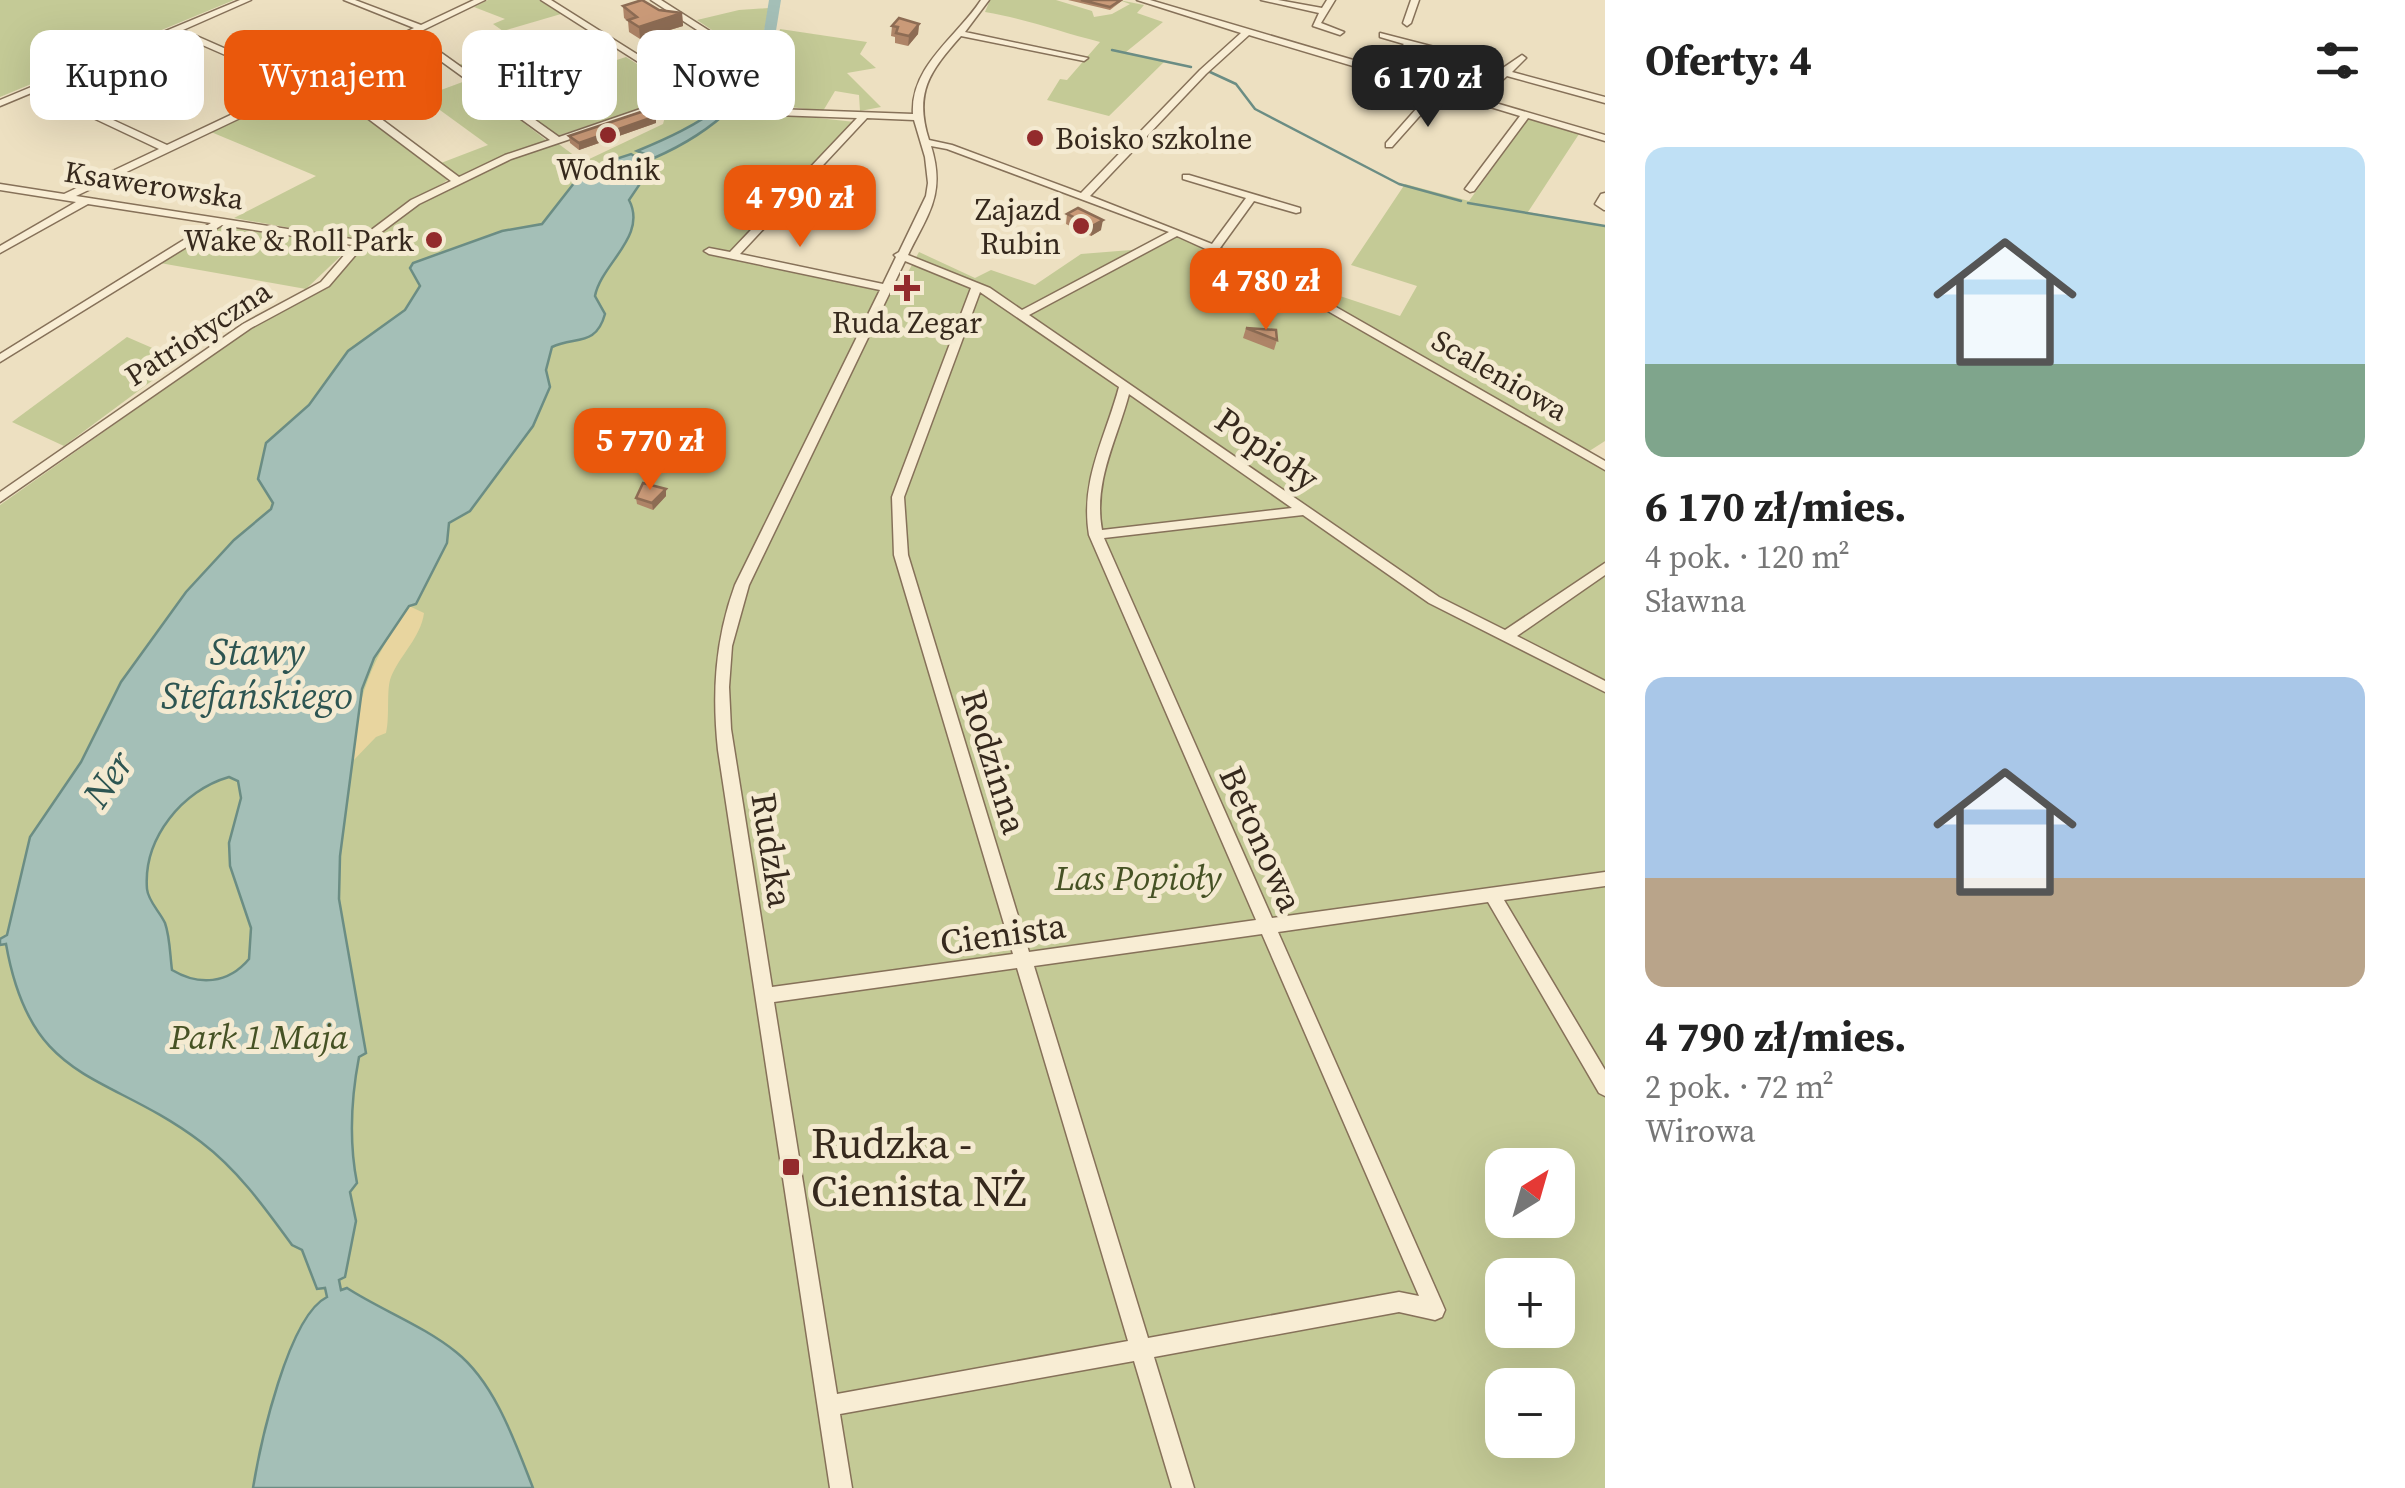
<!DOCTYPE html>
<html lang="pl">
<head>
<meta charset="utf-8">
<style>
	:root { --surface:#fff; --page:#f2f2f2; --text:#222; --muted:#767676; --accent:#ea580c }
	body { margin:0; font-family:"Source Serif 4",serif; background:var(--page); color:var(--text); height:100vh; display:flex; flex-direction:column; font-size:38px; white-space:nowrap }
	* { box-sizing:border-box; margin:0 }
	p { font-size:32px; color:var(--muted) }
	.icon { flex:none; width:55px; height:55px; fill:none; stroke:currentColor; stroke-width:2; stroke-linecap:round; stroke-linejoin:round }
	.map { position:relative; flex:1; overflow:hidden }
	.details { display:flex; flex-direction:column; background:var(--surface); width:800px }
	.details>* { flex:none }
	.top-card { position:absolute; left:30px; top:30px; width:950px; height:90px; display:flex; gap:20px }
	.needle { width:65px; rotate:37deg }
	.controls { position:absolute; left:1485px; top:1148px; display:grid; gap:20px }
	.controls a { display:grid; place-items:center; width:90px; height:90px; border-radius:20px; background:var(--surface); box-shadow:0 10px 40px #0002; font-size:50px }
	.price { position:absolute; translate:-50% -85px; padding:0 22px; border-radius:20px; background:var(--accent); color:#fff; font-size:32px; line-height:65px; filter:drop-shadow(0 2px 5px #0008) }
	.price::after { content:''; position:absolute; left:50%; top:60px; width:30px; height:22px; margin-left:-15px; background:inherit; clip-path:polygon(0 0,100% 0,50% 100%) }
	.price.on { background:#222; color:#fff }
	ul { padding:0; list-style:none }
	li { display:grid; align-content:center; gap:20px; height:530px; padding:0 40px }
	li span { display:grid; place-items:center; height:310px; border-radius:20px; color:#555 }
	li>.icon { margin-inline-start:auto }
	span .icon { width:180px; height:180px; fill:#fffc; stroke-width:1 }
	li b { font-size:42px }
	h2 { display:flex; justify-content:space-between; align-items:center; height:120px; padding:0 40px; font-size:42px }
	.pill { padding:0 35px; border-radius:20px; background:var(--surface); box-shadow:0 10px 40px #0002; font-size:35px; line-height:90px }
	.pill.on { background:var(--accent); color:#fff }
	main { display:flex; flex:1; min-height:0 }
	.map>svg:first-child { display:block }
	.green { fill:#c4ca96; fill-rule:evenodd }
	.sand { fill:#e8d59f }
	.water { fill:#a4bfb7; stroke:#6b8d84; stroke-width:2.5; fill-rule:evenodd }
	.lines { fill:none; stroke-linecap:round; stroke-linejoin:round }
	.stream { stroke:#6b8d84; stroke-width:2.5 }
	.river { fill:#a4bfb7; fill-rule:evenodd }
	.minor-casing { stroke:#867159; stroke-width:3 }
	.minor { fill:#f8edd4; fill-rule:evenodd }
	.wall { fill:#ae8467 }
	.shaded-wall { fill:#8d6c54 }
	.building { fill:#ca9a78; stroke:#8d6c54; stroke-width:2.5 }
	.poi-dot { fill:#932b2c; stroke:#f4ead1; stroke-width:4 }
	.labels { text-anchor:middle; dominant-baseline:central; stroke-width:10; stroke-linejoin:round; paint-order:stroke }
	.far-poi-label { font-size:30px; fill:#36291d; stroke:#f4ead1 }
	.far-street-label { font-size:30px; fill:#36291d; stroke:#f4ead1 }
	.street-label { font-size:35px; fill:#36291d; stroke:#f4ead1 }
	.park-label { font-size:35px; font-style:italic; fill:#465224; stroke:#f4ead1 }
	.water-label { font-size:38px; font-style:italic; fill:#2d5552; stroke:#f4ead1 }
	.near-poi-label { font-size:42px; fill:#36291d; stroke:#f4ead1; text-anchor:start }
</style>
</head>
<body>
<main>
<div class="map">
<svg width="1605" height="1488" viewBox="0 0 1605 1488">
	<rect width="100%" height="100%" fill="#ede0c1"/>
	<g class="green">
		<polygon points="0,0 234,0 0,97"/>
		<polygon points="488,0 539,0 561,14 503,31 493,24 505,19 474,7"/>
		<path d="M990 0H1056L1092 11 1094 17 1112 14 1130 4 1119 0 1144 5 1137 13 1163 22 1126 52 1164 62 1109 116 1047 100 1060 79 1067 80 1100 42C1060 32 1026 19 985 12Z"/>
		<polygon points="769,8 758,60 728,96 746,53 697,20 739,10"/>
		<polygon points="780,29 867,42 860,54 876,68 847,73 881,107 860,111 859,95 835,91 823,111 743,101 774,59"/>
		<polygon points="513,47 558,79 626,57 684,94 557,136 458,65"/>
		<polygon points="468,80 546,140 458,176 441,163 488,145 422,97"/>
		<polygon points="316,82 449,179 358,240 234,218 316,176 211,132"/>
		<path d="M690 98 733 109 855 122 730 253 713 256 896 294 919 252 975 278 991 270 1035 285 1081 254 1156 248 1177 236 1221 253 1326 309 1331 293 1400 316 1417 286 1351 265 1405 184 1469 201 1528 119 1579 134 1528 212 1605 226V441L1580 457 1605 470V1488H0V505L261 321 320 291 367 242 413 204 464 178 556 142 583 162 663 124 668 106ZM1502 1165H1558V1220H1502ZM1502 1275H1558V1330H1502ZM1502 1385H1558V1440H1502Z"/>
		<polygon points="221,225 340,242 347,250 306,289 160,263"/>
		<polygon points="127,337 180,360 64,446 12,422"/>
	</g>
	<path class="sand" d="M409 606 424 613C421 637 400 655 391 677 386 689 390 717 386 733L376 737 350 764C358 694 370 663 409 606Z"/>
	<g class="water">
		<path d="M768 24 774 29C768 90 707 135 654 158L637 151C695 127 764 94 768 24Z"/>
		<path d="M631 154 652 166 629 200C648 236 601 264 595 296L605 314C596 347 575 336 552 347L546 370 550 387 533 426 470 511 449 523 447 543 416 604 409 606 374 658 362 689 340 856 339 899 366 1053 359 1057C351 1099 349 1142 357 1183L350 1192 356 1221 345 1277 339 1280 341 1290 347 1288C381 1310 424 1326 456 1352 495 1383 515 1442 533 1488H253C260 1445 288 1316 327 1297L325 1288 317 1289 302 1250 292 1245C265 1208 238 1170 201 1142 106 1070 31 1087 6 944L0 945V939L7 935 30 837 81 762 121 682 186 592 234 540 271 509 273 503 258 479 266 443 309 405 348 351 405 310 420 286 410 268 413 263 502 231 542 224 585 169ZM229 777 238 781 241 798 229 843 230 866 251 928 249 959C228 984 199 986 172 970 170 955 170 937 165 923 160 912 148 901 147 889 143 838 183 790 229 777Z"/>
	</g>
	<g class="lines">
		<g class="stream">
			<polyline points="1112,50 1191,67"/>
			<polyline points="1210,72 1236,84 1255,109 1399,184 1461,201"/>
			<polyline points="1468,203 1605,226"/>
		</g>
		<polygon class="river" points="769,0 781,0 773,49 767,53 761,49"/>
		<defs>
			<g id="minor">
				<path d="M240 0H251L183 30 301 82 414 28 344 0H355L421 25 474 0H485L415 34 559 137 687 93 541 0H551L697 92 717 96 734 67V54L651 0H661L741 51 742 67 725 98 775 109 913 114C910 66 957 37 981 0H989L965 32 1088 58 1084 61 961 36C929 72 914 93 929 140L952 145 1081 193 1200 70 1241 33 1137 0H1150L1377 67 1404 44 1380 37V33L1446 50 1447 52 1443 55 1412 46 1385 70 1474 96 1500 73V70L1522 55 1526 58 1512 72 1605 97V103L1507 76 1482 99 1605 135V141L1528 118 1474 191 1470 192 1465 189 1520 116 1441 92 1392 147H1386V143L1433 90 1249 35 1206 74 1090 196 1212 244 1246 198 1183 179V175H1189L1300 208V212L1296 213 1254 201 1220 248 1280 275 1605 461V470L1272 279 1177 236 1029 315 1439 597 1505 630 1605 563V575L1517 636 1605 681V692L1429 603 1303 515 1104 538 1272 918 1605 872V886L1504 900 1605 1070V1096L1599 1093 1488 902 1278 932 1442 1303 1445 1310 1442 1317 1435 1320 1399 1312 1154 1357 1194 1488H1172L1134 1361 840 1414 852 1488H830L718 750C712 693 715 640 735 585L880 290 709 254 704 251 709 248 730 252 857 118 775 115 695 97 511 159 419 204 364 245 329 286 251 328 0 502V492L243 324 321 282 353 245 222 225 0 362V354L211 223 88 204 0 253V246L76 202 0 190V184L64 194 159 149 36 91 0 106V100ZM175 33 294 85 167 145 44 88ZM409 38 550 140 505 155 459 177 325 77ZM318 81 451 181 411 200 358 240 76 196ZM867 118 914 120 925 157 928 183 926 196 899 252 894 255 896 257 883 284 740 254ZM931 146 947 149 1169 232 1022 310 990 288 908 255C928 214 946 194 931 146ZM905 261 971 288 892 497 894 555 1013 954 772 987 731 729 729 687 732 646 749 585ZM980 292 1119 387C1105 439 1080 480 1089 535L1256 920 1029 952 908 555 904 497ZM1129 394 1292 508 1102 530C1093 481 1117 440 1129 394ZM1262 934 1419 1296 1399 1292 1148 1338 1034 966ZM1017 968 1128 1341 837 1394 774 1002Z"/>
				<polygon points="1261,0 1278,0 1322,8 1327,0 1335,0 1321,23 1344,32 1340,35 1313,26 1319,13"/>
				<polygon points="1411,0 1419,0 1411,23 1407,26 1403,23"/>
				<polygon points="1605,193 1605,210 1604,210 1595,204 1601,194"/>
			</g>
		</defs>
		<use href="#minor" class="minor-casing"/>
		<use href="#minor" class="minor"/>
	</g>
	<g class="wall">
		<polygon points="1068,0 1123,0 1110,10"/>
		<polygon points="623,6 682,13 683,26 640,39 629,32 628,21 624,18"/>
		<polygon points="919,24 918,34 908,46 895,43 895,37 891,36 892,26"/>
		<polygon points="656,123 579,150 570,143 569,136"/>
		<polygon points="1067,214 1101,230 1091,236 1066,224"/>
		<polygon points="1246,328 1277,340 1274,350 1243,338"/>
		<polygon points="666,489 666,496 653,510 637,504 636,498"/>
	</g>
	<g class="shaded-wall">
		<polygon points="682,13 683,26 640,39 639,27"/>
		<polygon points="919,24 918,34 908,46 909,36"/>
		<polygon points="656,116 656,123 579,150 579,143"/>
		<polygon points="1103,220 1101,230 1091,236 1092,226"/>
		<polygon points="666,489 666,496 653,510 652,503"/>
	</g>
	<g class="building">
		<polygon points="642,0 659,10 682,13 639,27 628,20 637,17 623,6"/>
		<polygon points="1081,0 1121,0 1110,7"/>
		<polygon points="899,18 919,24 909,36 896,33 898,27 892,26"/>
		<polygon points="647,110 656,116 579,143 569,136"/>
		<polygon points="1078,208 1103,220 1092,226 1067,214"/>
		<polygon points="1246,328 1276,330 1277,340"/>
		<polygon points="643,483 666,489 652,503 636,498"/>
	</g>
	<g class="poi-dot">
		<circle cx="608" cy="135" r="10"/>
		<circle cx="1035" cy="138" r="10"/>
		<circle cx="1081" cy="226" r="10"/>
		<circle cx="434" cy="240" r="10"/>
		<path d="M902 273h10v10h10v10h-10v10h-10v-10h-10v-10h10z"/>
		<rect x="781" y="1157" width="20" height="20" rx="5"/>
	</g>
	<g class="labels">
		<g class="far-poi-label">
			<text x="1055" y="138" text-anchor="start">Boisko szkolne</text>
			<text x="608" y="169">Wodnik</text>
			<text x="1061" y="209" text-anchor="end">Zajazd<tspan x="1061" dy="34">Rubin</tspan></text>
			<text x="414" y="240" text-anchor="end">Wake &amp; Roll Park</text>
			<text x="907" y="322">Ruda Zegar</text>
		</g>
		<g class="far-street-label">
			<text transform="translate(154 185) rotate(9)">Ksawerowska</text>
			<text transform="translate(198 333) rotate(-33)">Patriotyczna</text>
			<text transform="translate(1500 375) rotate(30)">Scaleniowa</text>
		</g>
		<g class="street-label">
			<text transform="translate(1267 449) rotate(35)">Popioły</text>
			<text transform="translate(994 762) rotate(73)">Rodzinna</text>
			<text transform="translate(1261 839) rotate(66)">Betonowa</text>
			<text transform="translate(772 850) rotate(81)">Rudzka</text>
			<text transform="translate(1003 934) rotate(-8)">Cienista</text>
		</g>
		<g class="park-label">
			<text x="1138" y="878">Las Popioły</text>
			<text x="259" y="1037">Park 1 Maja</text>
		</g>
		<g class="water-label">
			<text x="257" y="652">Stawy<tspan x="257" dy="44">Stefańskiego</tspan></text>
			<text transform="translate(108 779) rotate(-56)">Ner</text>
		</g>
		<g class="near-poi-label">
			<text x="811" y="1143">Rudzka -<tspan x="811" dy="48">Cienista NŻ</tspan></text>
		</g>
	</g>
</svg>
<div class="controls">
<a><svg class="needle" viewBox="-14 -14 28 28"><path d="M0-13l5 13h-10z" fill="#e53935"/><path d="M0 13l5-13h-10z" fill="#767676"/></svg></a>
<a>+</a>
<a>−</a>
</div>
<b class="price on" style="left:1428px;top:130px">6 170 zł</b>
<b class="price" style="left:800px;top:250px">4 790 zł</b>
<b class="price" style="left:1266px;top:333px">4 780 zł</b>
<b class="price" style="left:650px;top:493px">5 770 zł</b>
<div class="top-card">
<a class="pill">Kupno</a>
<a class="pill on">Wynajem</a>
<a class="pill">Filtry</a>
<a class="pill">Nowe</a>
</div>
</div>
<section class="details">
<h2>Oferty: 4<svg class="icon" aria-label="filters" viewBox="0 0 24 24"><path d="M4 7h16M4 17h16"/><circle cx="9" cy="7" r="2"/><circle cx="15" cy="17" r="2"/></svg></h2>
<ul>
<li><span style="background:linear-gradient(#bfe0f5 70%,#7fa58c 0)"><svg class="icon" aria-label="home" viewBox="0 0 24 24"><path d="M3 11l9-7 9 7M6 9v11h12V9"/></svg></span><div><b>6 170 zł/mies.</b><p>4 pok. · 120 m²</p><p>Sławna</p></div></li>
<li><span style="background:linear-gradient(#a9c7e8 65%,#b9a48a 0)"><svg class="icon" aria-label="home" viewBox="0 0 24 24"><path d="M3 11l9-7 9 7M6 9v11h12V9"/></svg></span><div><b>4 790 zł/mies.</b><p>2 pok. · 72 m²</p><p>Wirowa</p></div></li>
</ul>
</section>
</main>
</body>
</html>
